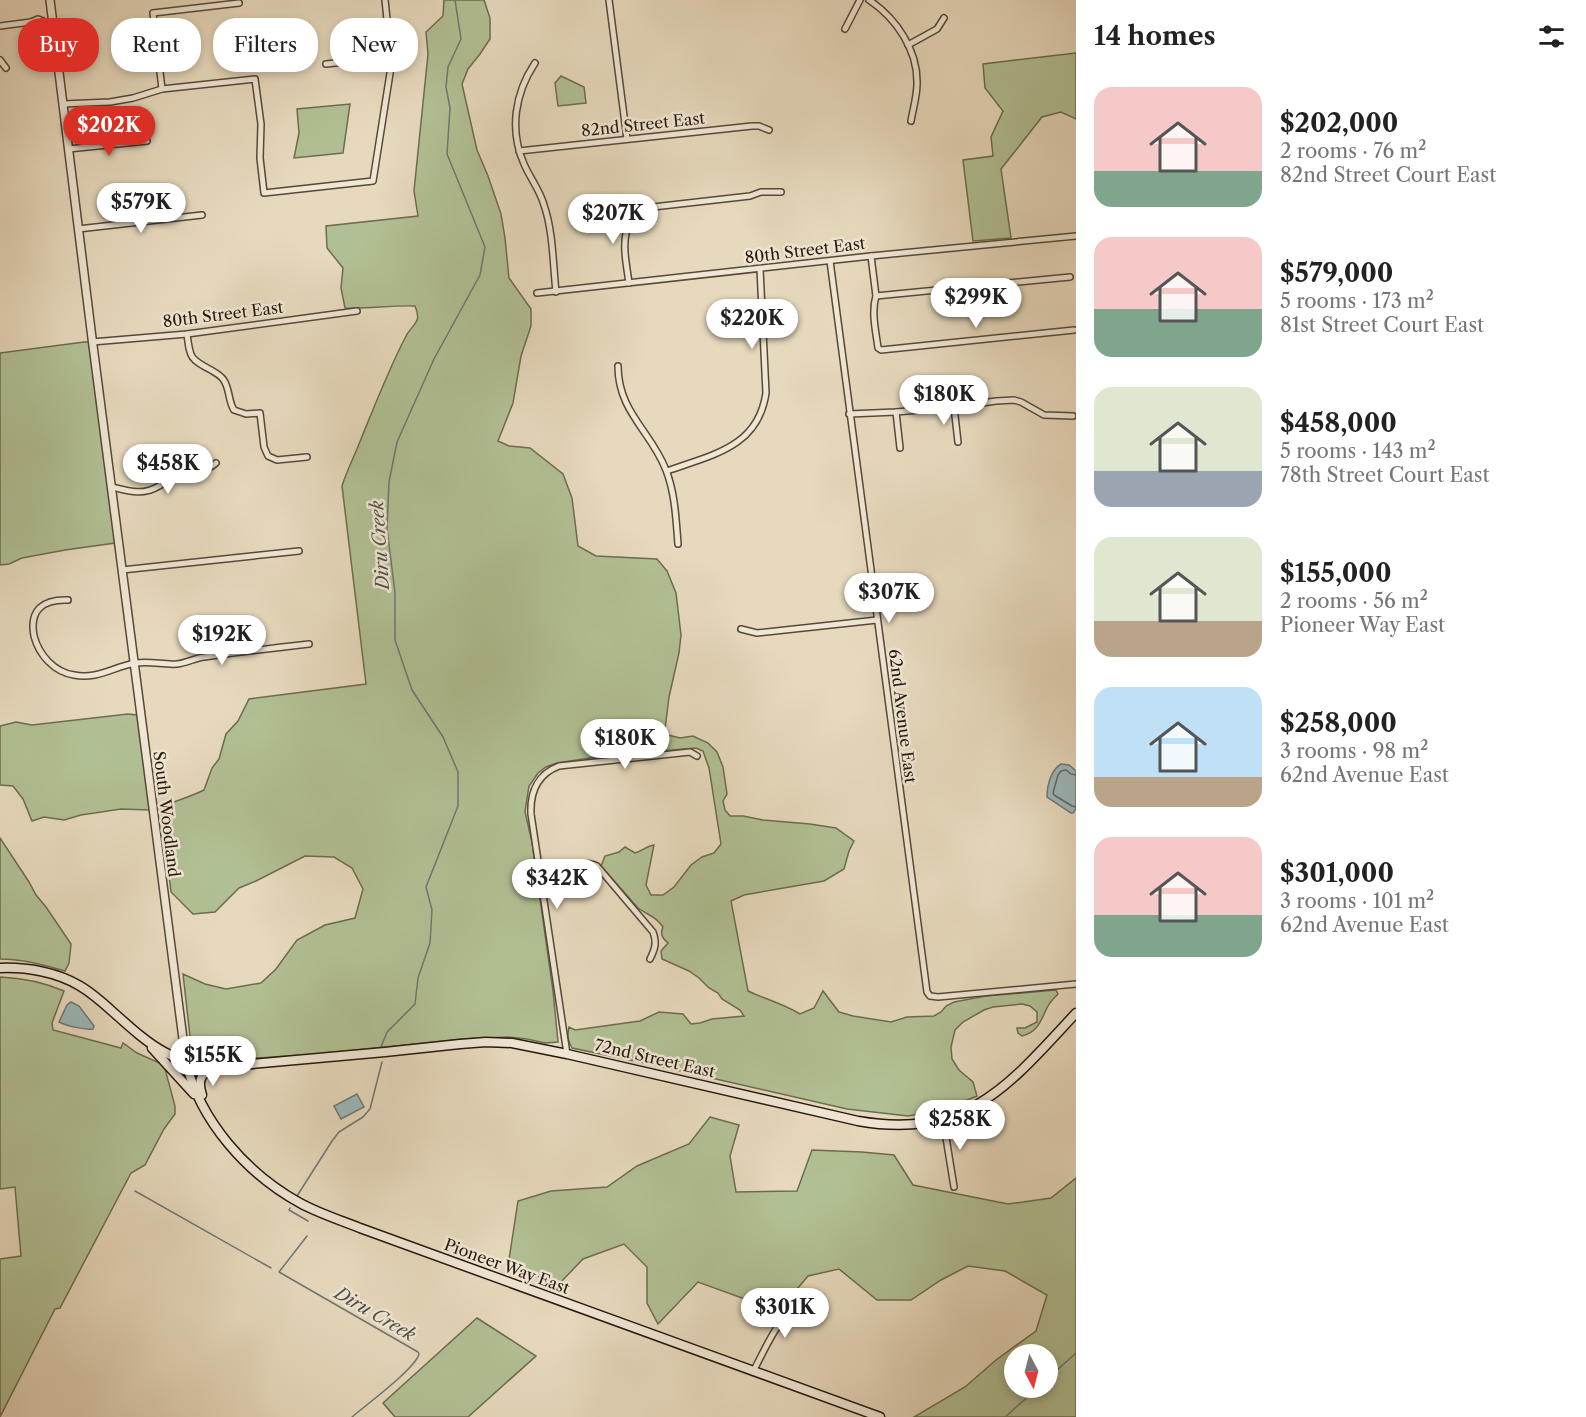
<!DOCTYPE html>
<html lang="en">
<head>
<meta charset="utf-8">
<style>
	:root { --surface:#fff; --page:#f6f6f6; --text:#222; --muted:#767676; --accent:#d93025 }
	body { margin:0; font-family:"Libre Caslon Text",serif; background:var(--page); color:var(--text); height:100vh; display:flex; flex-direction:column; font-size:22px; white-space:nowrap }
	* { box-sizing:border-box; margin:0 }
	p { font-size:20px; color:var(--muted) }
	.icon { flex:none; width:33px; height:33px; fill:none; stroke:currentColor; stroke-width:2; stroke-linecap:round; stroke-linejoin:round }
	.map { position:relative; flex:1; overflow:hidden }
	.drawer { display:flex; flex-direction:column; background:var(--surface); width:510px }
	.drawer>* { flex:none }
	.banner { position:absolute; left:18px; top:18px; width:570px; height:54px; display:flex; gap:12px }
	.needle { width:39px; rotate:173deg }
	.fabs { position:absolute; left:1004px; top:1344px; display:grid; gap:12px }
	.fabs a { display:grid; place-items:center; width:54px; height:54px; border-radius:50%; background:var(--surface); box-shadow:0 3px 9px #0003; font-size:30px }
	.price { position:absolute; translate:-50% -51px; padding:0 14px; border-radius:21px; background:#fff; color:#222; font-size:20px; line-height:39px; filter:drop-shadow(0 2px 3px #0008) }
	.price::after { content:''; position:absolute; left:50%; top:36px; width:18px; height:14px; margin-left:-9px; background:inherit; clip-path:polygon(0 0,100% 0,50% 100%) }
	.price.on { background:var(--accent); color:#fff }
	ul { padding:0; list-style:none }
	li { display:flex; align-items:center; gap:18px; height:150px; padding:0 18px }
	li span { display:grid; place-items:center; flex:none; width:168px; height:120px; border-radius:18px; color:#555 }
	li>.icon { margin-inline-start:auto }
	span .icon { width:72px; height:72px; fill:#fffc; stroke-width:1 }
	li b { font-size:26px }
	h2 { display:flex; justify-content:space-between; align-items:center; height:72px; padding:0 18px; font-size:26px }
	.tag { padding:0 21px; border-radius:24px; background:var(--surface); box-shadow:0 3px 9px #0003; font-size:21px; line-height:54px }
	.tag.on { background:var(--accent); color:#fff }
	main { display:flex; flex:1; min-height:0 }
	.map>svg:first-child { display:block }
	.green { fill:#b1c094; stroke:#6c6c50; stroke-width:1.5; fill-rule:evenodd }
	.water { fill:#9ab8ba; stroke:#6c7874; stroke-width:1.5 }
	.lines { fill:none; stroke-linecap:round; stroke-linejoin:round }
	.shore { stroke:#606862; stroke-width:1.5 }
	.stream { stroke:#6c7874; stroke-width:1.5 }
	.minor-casing { stroke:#564938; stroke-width:8 }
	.tertiary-casing { stroke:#564938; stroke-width:10 }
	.secondary-casing { stroke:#26190b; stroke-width:11 }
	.minor { stroke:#efe6d4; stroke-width:5 }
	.tertiary { stroke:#efe6d4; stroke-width:7 }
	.secondary { stroke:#efe6d4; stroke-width:8 }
	.labels { text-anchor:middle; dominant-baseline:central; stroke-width:5; stroke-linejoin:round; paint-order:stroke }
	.street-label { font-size:16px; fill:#26190b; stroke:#efe6d4 }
	.water-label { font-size:18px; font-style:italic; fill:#4f5148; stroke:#efe6d4 }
</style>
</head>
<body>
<main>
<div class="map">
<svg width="1076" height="1417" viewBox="0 0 1076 1417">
	<rect width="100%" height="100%" fill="#e7d9bd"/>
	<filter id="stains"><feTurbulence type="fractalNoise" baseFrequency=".00333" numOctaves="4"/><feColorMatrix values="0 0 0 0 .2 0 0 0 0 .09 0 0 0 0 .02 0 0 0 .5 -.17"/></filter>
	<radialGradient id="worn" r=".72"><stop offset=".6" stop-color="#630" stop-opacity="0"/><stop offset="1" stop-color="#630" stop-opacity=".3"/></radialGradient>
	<g class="green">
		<path d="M444 0H484L490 18V39L480 54 468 69 462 84 477 150 488 176 501 214 505 238 509 278 531 309V326L521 356 513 403 498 441 509 446 530 448 563 474 572 498 578 546 596 556 657 559 667 571 676 593 681 635 679 653 669 697 665 729 668 735 680 738 693 736 708 743 717 752 723 767 727 794 723 801 725 810 730 816H743L763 820 810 824 836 828 854 841 849 851 844 869 824 881 744 895 731 901 748 991C765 999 784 1004 800 1014L814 1008 823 991 839 1012 853 1016 891 1022 907 1017 934 1016 941 1012 946 1006 954 1002 986 996 1056 990 1058 994C1054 998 1050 1002 1048 1006 1041 1019 1039 1032 1022 1036L1018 1033 1017 1028H1025L1037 1022V1012L1030 1006 1022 1004 993 1007 984 1010 963 1022 955 1030 951 1047 952 1059 959 1070 973 1082 977 1096 943 1110 908 1116 847 1109 650 1064 572 1048C568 1041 567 1036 569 1027L575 1030 640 1021 659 1012 683 1014 691 1024 700 1023 712 1019 744 1016 740 1010 722 999 718 993 709 988 699 978 689 971 662 959 661 951 668 943C662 938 660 934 663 927 654 915 649 916 638 908L601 866 605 856 619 852 625 847 635 853C642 851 647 846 654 845L646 885 651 895H663L674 887 691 865 702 857 714 853 721 844 709 768 703 751 696 748 603 756 557 763 546 767 538 773 529 786 525 812 532 842 553 991 558 1042 545 1043 527 1039 508 1037 464 1039 317 1054 259 1058H231L213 1056 199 1052 191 1045 183 974 205 984 226 989 261 983 276 969 297 940 325 925 355 918 363 889 352 868 334 857 305 856 256 881 239 888 215 912 193 914 171 892 161 807C175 801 190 797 204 790L212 768 219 759 226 734 238 721 249 699 366 684 342 486C347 470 355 455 361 439 375 405 388 371 405 338 411 324 423 324 415 306 391 305 369 309 345 308L341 288 343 268 327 248 326 226 418 216 414 191 428 54 426 32 443 16Z"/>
		<polygon points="1076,53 1076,119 1061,112 1042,117 1001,169 1011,238 973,241 963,160 993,156 991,137 1003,111 985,88 983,64"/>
		<polygon points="561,76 584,87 586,103 558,106 555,83"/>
		<polygon points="350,104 343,153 294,158 299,133 297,109"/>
		<polygon points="84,342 88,342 89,344 115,543 65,550 22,558 9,564 0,565 0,353"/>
		<polygon points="128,714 137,715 138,718 150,810 121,809 81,815 64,820 44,817 32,821 23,799 13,786 0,785 0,726 16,722 32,725"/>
		<path d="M0 838 29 882 36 895 46 907 71 944 69 963 65 971C44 965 22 959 0 959Z"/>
		<path d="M0 977C23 978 43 982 64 991L52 1023 53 1030 121 1048 123 1043 137 1053 164 1065 175 1106V1114L164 1129 145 1165 131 1173 60 1308 55 1309 0 1417V1259L21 1256 15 1187 0 1189Z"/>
		<path d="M710 1117 739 1125 730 1156 736 1192 797 1191 812 1150 862 1152 894 1155 913 1185 1008 1204 1051 1198 1076 1178V1417H914L965 1387 996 1360 1036 1331 1047 1295 1005 1271 968 1266 941 1280 911 1300H877L839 1269 808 1276 788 1300 742 1298 698 1282 658 1324 647 1303V1267L624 1244 583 1259 559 1284 508 1266 518 1201 551 1191 607 1187 637 1166 689 1144ZM1047 1354V1388H1014V1354Z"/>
		<polygon points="477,1318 536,1356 468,1417 395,1417 383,1403"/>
	</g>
	<g class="water">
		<path d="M1061 764 1069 765 1076 771V809L1073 813H1071L1047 797C1047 785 1051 770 1061 764Z"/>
		<path d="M71 1002 79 1006 94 1026 93 1029C84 1030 67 1026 59 1022L67 1005Z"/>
		<polygon points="357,1094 364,1107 341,1119 334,1106"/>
	</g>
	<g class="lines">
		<polyline class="shore" points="1076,775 1071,774 1066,770 1061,771 1058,775 1053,793 1054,795 1072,806 1076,807"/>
		<g class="stream">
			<polyline points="381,1047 387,1032 415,1004 418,978 430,943 432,910 426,887 458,806 458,772 443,737 412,690 395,640 395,593 387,528 389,482 397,442 434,359 480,275 485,247 447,154 450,108 446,87 448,67 461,39 455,0"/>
			<polyline points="135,1191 271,1268"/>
			<polyline points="297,1196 332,1141 339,1132 363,1117 370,1109 382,1062"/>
			<polyline points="290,1208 289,1210 308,1221"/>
			<path d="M307 1236 279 1272 418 1352 419 1354C416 1368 366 1405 352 1417"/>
			<polyline points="1047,1379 1076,1353"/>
			<polyline points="1005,1417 1038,1388"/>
		</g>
		<defs>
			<g id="minor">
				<polyline points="609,0 627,139"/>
				<path d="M869 0C896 18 918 50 917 84 917 96 913 109 911 121"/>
				<polygon points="38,19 43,21 37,25 31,22"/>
				<polyline points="0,26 31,22"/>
				<polyline points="845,29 860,0"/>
				<polyline points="908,45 937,29 944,18"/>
				<polyline points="0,60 6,68"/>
				<path d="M535 63C515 93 509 130 524 164 530 178 540 190 544 205 553 231 553 264 556 292"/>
				<polyline points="326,64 391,57"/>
				<polyline points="162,89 153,13 239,3"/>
				<polyline points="63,104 110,102 133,98 162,89 255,79 261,124 260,158 264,193 373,181 391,67 391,57 385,0"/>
				<polyline points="68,149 147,141"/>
				<polyline points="519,151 752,126 759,126 769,130"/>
				<polyline points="78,229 202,215"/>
				<path d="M871 256 876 296C871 312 876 332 878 348L881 350 1074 330"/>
				<polyline points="830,261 927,992 930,996 938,997 1076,984"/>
				<path d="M629 283C625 253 615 218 653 207L750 196 761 192H781"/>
				<polyline points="537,293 871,256 1076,236"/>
				<polyline points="876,296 1070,277"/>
				<path d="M187 334C190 358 190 359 211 370 216 373 220 375 223 379 230 388 228 401 234 410L246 414 260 413 264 447 268 456 277 460 307 457"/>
				<polyline points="92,342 187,334 357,311"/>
				<path d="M618 366C618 412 651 431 666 470 675 493 676 519 678 544"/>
				<polyline points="954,407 958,442"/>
				<polyline points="896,412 900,448"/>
				<polyline points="849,414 896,412 954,407 996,401 1014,400 1021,402 1044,415 1073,416"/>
				<path d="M667 471C711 455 758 448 766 393L760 269"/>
				<path d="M112 487C128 491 143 496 159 486 166 482 171 476 179 474 193 471 205 473 216 463"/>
				<polyline points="122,570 299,551"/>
				<path d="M68 600C43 599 29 610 34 636 39 655 54 672 74 675 97 680 115 666 136 663 152 661 163 665 177 664 187 663 195 658 204 657 239 652 274 648 309 644"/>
				<polyline points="741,629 757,633 877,620"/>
				<path d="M538 867C553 866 585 859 597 866L653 932C657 943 655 949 650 959"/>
				<path d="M567 1054 531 814C530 792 538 774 559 766L690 752 697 756"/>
				<polyline points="943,1119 954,1187"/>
				<path d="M753 1372C762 1355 778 1318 794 1309 800 1304 808 1304 816 1303"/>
			</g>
			<polyline id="tertiary" points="50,0 92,338 186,1062"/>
			<g id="secondary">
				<path d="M0 968C27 967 57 972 80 986 92 993 102 1002 113 1012 152 1047 174 1067 230 1066L385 1052 460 1044 486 1042 512 1043 567 1054 858 1121C967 1140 1009 1085 1076 1013"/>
				<polyline points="152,1048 194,1094"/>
				<path d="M186 1062C200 1121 247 1174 300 1203 318 1213 340 1220 360 1228L880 1417"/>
				<path d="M202 1095C197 1079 201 1072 217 1068"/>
			</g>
		</defs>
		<use href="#minor" class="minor-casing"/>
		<use href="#tertiary" class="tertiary-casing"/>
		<use href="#secondary" class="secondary-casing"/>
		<use href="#minor" class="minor"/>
		<use href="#tertiary" class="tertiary"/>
		<use href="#secondary" class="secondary"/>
	</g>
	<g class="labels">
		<g class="street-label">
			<text transform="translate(643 124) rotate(-6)">82nd Street East</text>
			<text transform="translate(805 250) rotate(-7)">80th Street East</text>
			<text transform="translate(223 314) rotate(-7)">80th Street East</text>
			<text transform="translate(903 716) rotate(83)">62nd Avenue East</text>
			<text transform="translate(167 814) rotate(83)">South Woodland</text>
			<text transform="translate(655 1058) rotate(13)">72nd Street East</text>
			<text transform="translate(507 1266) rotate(20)">Pioneer Way East</text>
		</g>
		<g class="water-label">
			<text transform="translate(380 545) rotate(-94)">Diru Creek</text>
			<text transform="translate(375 1314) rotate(30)">Diru Creek</text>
		</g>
	</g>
	<rect width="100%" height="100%" filter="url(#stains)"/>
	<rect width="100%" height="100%" fill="url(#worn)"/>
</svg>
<div class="fabs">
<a><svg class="needle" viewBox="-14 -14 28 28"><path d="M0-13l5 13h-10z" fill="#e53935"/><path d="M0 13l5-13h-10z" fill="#767676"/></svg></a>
</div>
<b class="price on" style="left:109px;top:157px">$202K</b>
<b class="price" style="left:141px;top:234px">$579K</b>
<b class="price" style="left:613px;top:245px">$207K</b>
<b class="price" style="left:976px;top:329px">$299K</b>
<b class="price" style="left:752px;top:350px">$220K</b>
<b class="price" style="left:944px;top:426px">$180K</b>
<b class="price" style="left:168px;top:495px">$458K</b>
<b class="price" style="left:889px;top:624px">$307K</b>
<b class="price" style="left:222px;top:666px">$192K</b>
<b class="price" style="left:625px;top:770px">$180K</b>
<b class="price" style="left:557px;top:910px">$342K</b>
<b class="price" style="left:213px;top:1087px">$155K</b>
<b class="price" style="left:960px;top:1151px">$258K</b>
<b class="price" style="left:785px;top:1339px">$301K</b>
<div class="banner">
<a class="tag on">Buy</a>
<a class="tag">Rent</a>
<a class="tag">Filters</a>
<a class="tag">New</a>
</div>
</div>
<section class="drawer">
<h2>14 homes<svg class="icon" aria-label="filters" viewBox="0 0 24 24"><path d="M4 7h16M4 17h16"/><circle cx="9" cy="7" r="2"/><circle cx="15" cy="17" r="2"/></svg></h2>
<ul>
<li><span style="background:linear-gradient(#f6c9c9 70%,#7fa58c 0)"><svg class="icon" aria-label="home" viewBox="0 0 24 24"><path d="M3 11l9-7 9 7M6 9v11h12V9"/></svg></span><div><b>$202,000</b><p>2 rooms · 76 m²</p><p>82nd Street Court East</p></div></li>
<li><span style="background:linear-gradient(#f6c9c9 60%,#7fa58c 0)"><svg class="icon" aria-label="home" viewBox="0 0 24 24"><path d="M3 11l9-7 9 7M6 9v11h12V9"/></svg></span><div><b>$579,000</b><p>5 rooms · 173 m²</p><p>81st Street Court East</p></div></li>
<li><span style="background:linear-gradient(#dfe7d0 70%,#9aa5b1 0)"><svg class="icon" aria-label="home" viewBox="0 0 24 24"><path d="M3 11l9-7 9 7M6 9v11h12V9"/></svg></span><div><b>$458,000</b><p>5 rooms · 143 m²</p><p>78th Street Court East</p></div></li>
<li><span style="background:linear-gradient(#dfe7d0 70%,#b9a48a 0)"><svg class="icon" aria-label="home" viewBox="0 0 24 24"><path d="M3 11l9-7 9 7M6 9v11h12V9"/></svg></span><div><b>$155,000</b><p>2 rooms · 56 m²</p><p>Pioneer Way East</p></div></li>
<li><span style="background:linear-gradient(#bfe0f5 75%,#b9a48a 0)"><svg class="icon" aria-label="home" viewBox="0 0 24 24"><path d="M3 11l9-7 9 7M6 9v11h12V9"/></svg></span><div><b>$258,000</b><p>3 rooms · 98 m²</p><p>62nd Avenue East</p></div></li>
<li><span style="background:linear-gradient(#f6c9c9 65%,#7fa58c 0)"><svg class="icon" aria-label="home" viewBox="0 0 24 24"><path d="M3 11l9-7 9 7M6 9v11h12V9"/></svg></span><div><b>$301,000</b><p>3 rooms · 101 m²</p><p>62nd Avenue East</p></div></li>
</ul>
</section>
</main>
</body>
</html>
